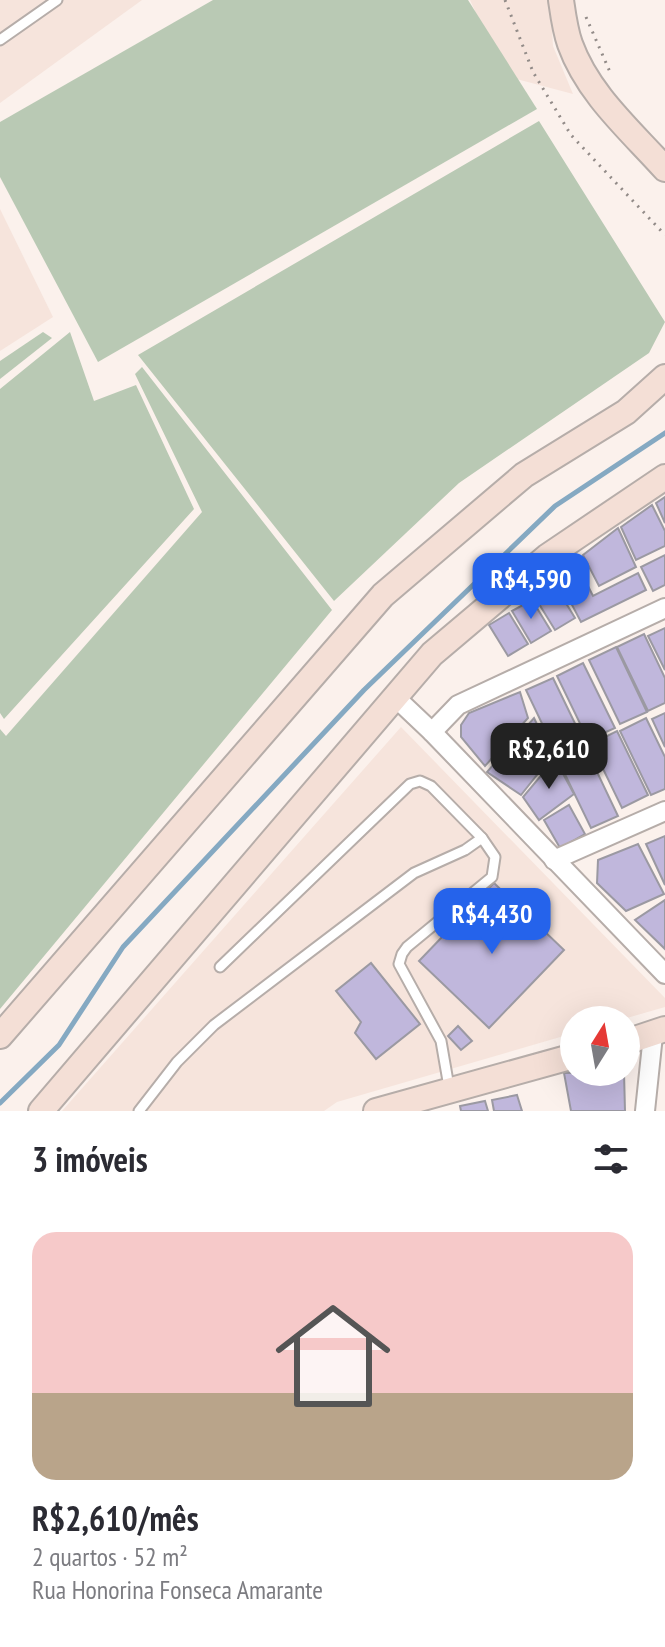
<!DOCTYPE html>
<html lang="pt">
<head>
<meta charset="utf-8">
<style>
	:root { --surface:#fff; --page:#f2f2f3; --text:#2b2b33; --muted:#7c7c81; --accent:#2563eb }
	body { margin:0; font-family:"PT Sans Narrow",sans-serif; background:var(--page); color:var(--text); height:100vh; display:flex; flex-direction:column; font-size:30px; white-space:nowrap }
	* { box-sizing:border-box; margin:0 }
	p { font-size:26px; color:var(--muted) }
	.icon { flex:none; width:44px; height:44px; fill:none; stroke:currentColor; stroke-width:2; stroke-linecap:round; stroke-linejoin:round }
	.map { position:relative; height:1111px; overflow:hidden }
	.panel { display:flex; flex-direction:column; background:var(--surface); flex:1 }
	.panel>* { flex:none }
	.needle { width:52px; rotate:11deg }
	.fabs { position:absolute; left:560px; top:1006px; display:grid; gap:16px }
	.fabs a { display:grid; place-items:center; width:80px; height:80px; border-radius:50%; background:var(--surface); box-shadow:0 8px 32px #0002; font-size:40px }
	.price { position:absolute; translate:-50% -68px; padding:0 18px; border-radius:16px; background:var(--accent); color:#fff; font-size:26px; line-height:52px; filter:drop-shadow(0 2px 4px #0008) }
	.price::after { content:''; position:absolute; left:50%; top:48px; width:24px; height:18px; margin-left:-12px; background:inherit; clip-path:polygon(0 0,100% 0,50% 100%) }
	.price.active { background:#222; color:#fff }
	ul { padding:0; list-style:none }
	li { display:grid; align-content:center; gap:16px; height:424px; padding:0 32px }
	li span { display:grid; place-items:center; height:248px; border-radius:24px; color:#555 }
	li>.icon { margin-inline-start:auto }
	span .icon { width:144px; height:144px; fill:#fffc; stroke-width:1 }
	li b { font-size:34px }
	h2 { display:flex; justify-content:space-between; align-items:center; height:96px; padding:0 32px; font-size:34px }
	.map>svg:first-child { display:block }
	.built { fill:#f6e4dc }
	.green { fill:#b9c9b4 }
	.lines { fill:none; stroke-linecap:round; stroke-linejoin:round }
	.stream { stroke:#85a9c2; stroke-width:5 }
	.building { fill:#c0b7dc; stroke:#9b99a2; stroke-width:2 }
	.service-casing { stroke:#b6ada9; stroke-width:13 }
	.minor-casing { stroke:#b6ada9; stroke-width:22 }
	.secondary-casing { stroke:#b6ada9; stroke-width:28 }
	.path { stroke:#928b88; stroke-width:3; stroke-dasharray:2 6; stroke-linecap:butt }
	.service { stroke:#fff; stroke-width:9 }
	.minor { stroke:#fff; stroke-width:18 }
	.secondary { stroke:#f4dfd6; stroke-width:24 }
</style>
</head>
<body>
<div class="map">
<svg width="665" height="1111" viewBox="0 0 665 1111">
	<rect width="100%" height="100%" fill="#fbf1ec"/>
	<g class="built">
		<polygon points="0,0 142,0 0,103"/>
		<polygon points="470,0 550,0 553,46 573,94 505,76"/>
		<polygon points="0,209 53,317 0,351"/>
		<polygon points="401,727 665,998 665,1007 620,1020 574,1020 574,1033 337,1102 324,1111 62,1111"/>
	</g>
	<g class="green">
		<polygon points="213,0 468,0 537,109 98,362 0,177 0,122"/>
		<polygon points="539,121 665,322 649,353 459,483 334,601 138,355"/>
		<polygon points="43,332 52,338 0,379 0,361"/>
		<polygon points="70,332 94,401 136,385 194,509 4,719 0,713 0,389"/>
		<polygon points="142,367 332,610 0,1009 0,729 6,736 202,512 135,374"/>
	</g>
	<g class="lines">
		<polyline class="stream" points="0,1103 59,1045 123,947 364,690 555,506 665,433"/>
	</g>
	<g class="building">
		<polygon points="665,497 665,523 656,503"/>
		<polygon points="652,505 665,531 665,546 636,560 621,527"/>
		<polygon points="618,528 636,567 599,586 583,555"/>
		<polygon points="665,555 665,585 653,591 641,567"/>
		<polygon points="638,573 646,590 581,622 561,584 582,574 593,596"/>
		<polygon points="556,587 575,618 555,630 536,599"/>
		<polygon points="532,600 551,631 531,643 512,611"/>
		<polygon points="509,613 528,644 508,656 489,625"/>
		<polygon points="665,628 665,670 648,636"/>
		<polygon points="644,634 665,678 665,703 648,711 617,647"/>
		<polygon points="616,647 647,712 620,724 589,660"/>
		<polygon points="583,663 615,728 588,740 557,676"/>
		<polygon points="553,678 584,742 557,755 526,690"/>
		<polygon points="520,692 528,718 485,766 461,737 461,725 469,713"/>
		<polygon points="665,713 665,747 652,719"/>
		<polygon points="534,718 552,756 521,795 487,772"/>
		<polygon points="646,718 665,757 665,789 651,795 620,731"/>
		<polygon points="617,731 648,795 622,808 591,744"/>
		<polygon points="587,751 618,816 591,828 560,764"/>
		<polygon points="555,759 574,794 539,820 523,797"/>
		<polygon points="569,805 585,834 560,848 544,820"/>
		<polygon points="665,836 665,885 646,844"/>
		<polygon points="638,844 664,894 626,911 597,883 598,860"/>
		<polygon points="494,883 564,950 489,1028 419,961"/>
		<polygon points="665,900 665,949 635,920"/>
		<polygon points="371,963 420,1024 376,1059 355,1033 361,1022 336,991"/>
		<polygon points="458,1026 472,1041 461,1050 448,1036"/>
		<polygon points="624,1072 625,1111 571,1111 564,1073"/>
		<polygon points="517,1095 522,1111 494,1111 492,1100"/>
		<polygon points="485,1101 488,1111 461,1111 460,1106"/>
	</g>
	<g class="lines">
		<defs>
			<g id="service">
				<polyline points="0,40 57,0"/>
				<polyline points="220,967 410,784 420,781 431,786 482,838"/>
				<polyline points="139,1111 177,1062 214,1025 414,873 465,850 482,838 495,857 492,877 407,947 402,954 399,964 441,1041 449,1087"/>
			</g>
			<g id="minor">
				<polyline points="395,697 432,732 665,974"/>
				<polyline points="432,732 458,705 665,608"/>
				<polyline points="554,860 665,811"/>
				<polyline points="645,1111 653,1035"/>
			</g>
			<g id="secondary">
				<path d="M561 0C563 14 565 30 570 44 588 94 630 130 665 169"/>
				<polyline points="0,1036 383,595 524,475 626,412 665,377"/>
				<polyline points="626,1042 665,1029"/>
				<polyline points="41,1111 432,654 548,556 665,477"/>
				<polyline points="376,1111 574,1056"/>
			</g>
		</defs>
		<use href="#service" class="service-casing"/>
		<use href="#minor" class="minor-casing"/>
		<use href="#secondary" class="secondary-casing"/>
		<g class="path">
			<polyline points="505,0 533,72 571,135 665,235"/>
			<polyline points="586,17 610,72"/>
		</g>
		<use href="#service" class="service"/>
		<use href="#minor" class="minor"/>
		<use href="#secondary" class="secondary"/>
	</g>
</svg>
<div class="fabs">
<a><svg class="needle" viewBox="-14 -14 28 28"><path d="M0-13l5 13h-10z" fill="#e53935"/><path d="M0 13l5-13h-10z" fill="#7c7c81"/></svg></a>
</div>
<b class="price" style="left:531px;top:621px">R$4,590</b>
<b class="price active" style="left:549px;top:791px">R$2,610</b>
<b class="price" style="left:492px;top:956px">R$4,430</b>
</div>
<section class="panel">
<h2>3 imóveis<svg class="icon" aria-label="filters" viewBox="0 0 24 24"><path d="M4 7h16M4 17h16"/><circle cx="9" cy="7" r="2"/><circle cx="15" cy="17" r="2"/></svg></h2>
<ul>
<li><span style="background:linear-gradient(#f6c9c9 65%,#b9a48a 0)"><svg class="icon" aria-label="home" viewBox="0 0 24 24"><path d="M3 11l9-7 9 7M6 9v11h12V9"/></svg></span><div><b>R$2,610/mês</b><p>2 quartos · 52 m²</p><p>Rua Honorina Fonseca Amarante</p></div></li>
</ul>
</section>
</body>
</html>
